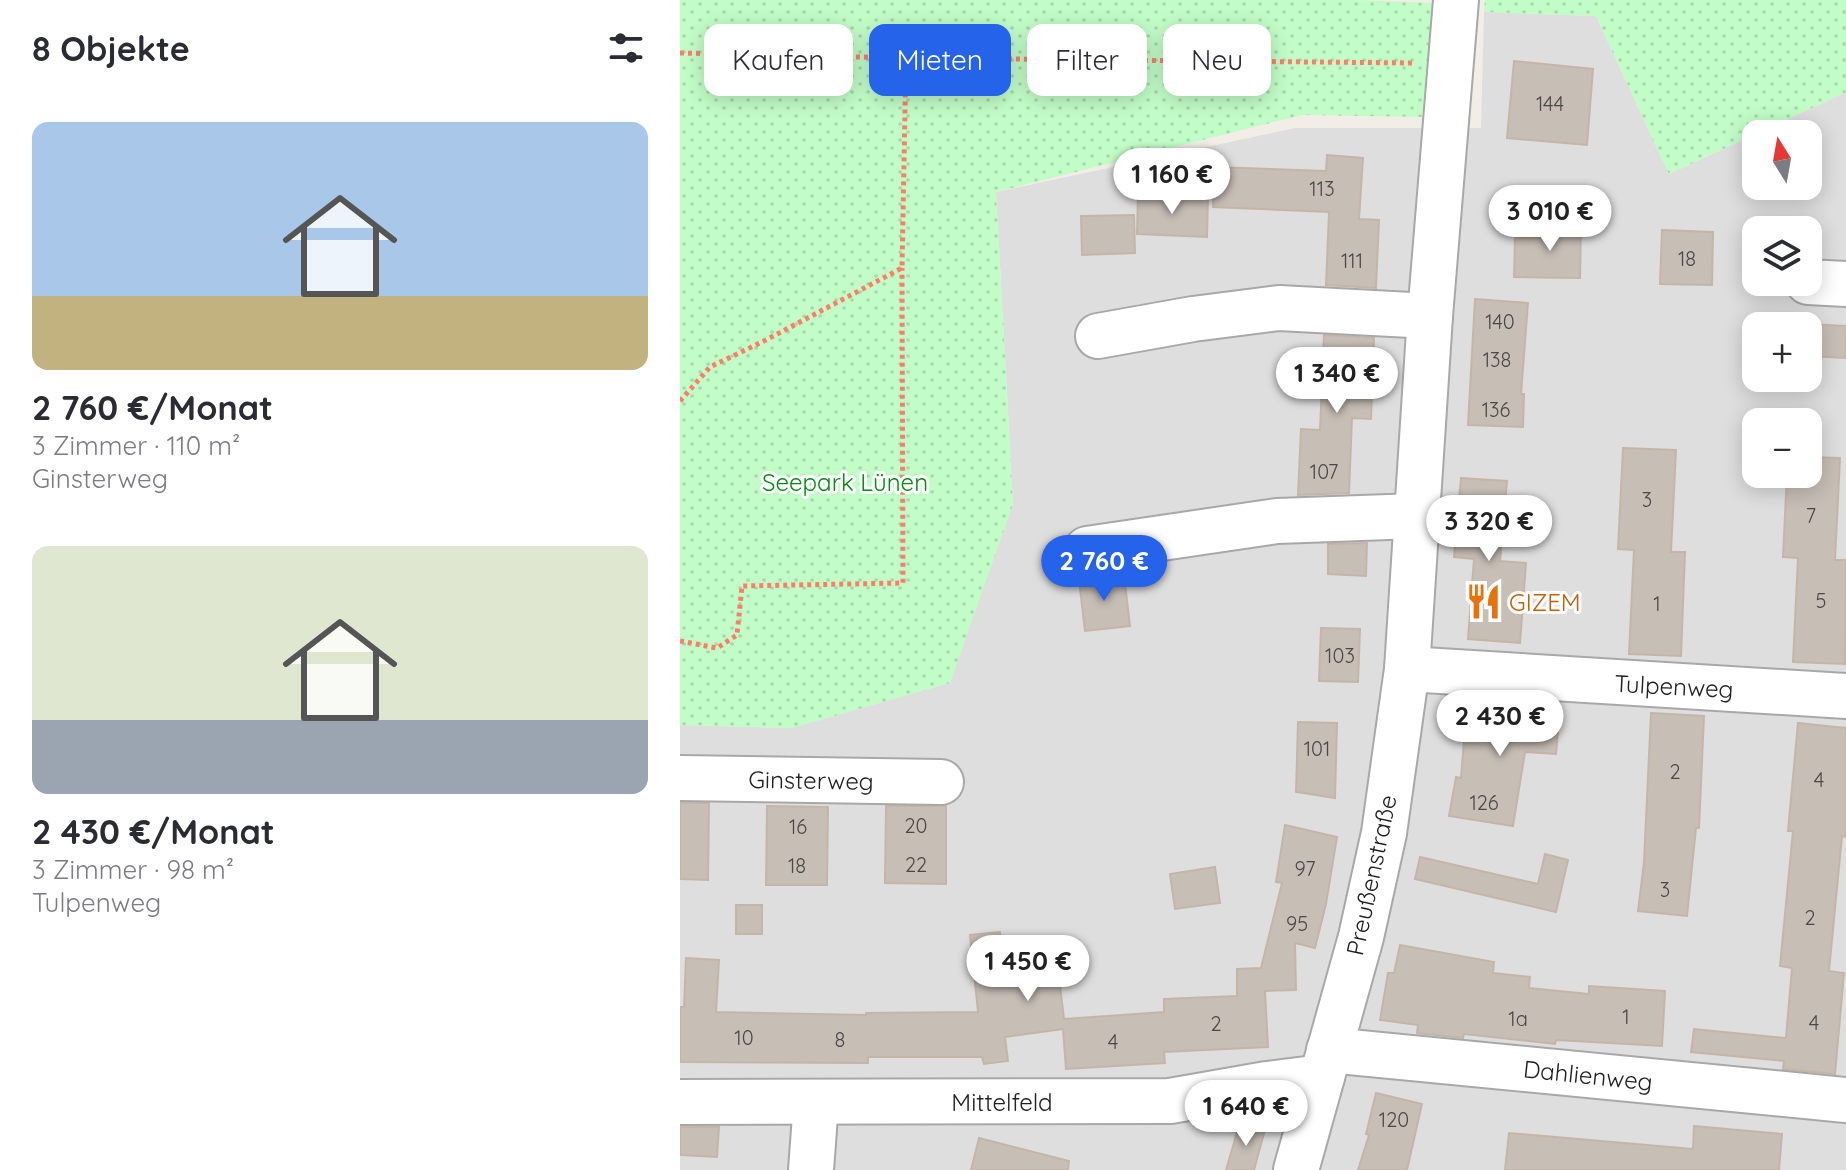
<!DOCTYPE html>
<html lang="de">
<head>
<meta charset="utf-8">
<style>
	:root { --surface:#fff; --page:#f2f2f3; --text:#2b2b33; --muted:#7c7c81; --accent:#2563eb }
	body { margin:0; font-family:Quicksand,sans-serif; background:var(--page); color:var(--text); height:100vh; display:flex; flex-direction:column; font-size:30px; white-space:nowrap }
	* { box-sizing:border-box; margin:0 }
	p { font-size:26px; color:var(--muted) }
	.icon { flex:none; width:44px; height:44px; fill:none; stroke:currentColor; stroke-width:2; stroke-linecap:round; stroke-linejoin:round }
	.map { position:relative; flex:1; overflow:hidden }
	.sheet { display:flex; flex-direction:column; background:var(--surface); width:680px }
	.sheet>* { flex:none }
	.guide { position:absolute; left:24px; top:24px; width:760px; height:72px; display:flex; gap:16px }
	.needle { width:52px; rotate:349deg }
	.buttons { position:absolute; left:1062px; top:120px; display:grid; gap:16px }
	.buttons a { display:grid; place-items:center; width:80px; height:80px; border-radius:16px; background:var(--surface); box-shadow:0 4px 20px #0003; font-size:40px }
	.price { position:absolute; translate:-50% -68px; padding:0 18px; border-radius:28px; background:#fff; color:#222; font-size:26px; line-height:52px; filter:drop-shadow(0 2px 4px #0008) }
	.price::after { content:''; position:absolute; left:50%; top:48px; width:24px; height:18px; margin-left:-12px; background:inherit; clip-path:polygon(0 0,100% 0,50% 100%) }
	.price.on { background:var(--accent); color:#fff }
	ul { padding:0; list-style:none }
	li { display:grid; align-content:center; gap:16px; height:424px; padding:0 32px }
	li span { display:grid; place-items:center; height:248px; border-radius:16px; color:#555 }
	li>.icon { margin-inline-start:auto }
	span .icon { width:144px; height:144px; fill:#fffc; stroke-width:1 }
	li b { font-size:34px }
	h2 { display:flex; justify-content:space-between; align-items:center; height:96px; padding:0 32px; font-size:34px }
	.pill { padding:0 28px; border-radius:16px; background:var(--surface); box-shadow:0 4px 20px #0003; font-size:28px; line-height:72px }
	.pill.on { background:var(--accent); color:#fff }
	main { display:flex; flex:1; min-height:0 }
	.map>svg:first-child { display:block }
	.residential { fill:#dfdede; fill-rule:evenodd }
	.park { fill:url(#park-dots) }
	.building { fill:#c7beb6; stroke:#c5b5a8; stroke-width:2 }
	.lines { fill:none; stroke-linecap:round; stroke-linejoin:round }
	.minor-casing { stroke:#a8a8a8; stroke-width:48 }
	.path { stroke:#ff7c6b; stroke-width:5; stroke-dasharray:4 4; stroke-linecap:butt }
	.minor { stroke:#fff; stroke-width:44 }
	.labels { text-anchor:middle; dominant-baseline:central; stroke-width:6; stroke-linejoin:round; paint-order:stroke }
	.number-label { font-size:20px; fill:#4a4846 }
	.park-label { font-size:24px; fill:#048a11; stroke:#fff }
	.food-label { font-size:24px; fill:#c56008; stroke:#fff; text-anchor:start }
	.street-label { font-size:24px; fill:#212121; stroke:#fff }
</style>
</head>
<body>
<main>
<section class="sheet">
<h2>8 Objekte<svg class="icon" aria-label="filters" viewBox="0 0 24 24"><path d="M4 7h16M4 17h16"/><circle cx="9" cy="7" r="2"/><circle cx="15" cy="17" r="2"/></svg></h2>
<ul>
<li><span style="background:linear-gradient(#a9c7e8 70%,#c2b280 0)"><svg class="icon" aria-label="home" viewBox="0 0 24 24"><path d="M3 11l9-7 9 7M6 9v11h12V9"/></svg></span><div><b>2 760 €/Monat</b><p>3 Zimmer · 110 m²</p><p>Ginsterweg</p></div></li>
<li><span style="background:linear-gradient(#dfe7d0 70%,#9aa5b1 0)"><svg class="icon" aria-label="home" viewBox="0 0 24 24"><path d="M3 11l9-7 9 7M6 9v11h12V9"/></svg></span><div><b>2 430 €/Monat</b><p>3 Zimmer · 98 m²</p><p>Tulpenweg</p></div></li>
</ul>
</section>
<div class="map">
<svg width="1166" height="1170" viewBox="0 0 1166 1170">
	<defs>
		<pattern id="park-dots" width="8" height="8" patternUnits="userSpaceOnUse" patternTransform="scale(2)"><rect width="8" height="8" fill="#c2fdc8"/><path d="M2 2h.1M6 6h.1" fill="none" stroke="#a6d9ac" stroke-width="1.8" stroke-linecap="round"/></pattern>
	</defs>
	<rect width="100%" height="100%" fill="#f2eee7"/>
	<path class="residential" d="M804 12 916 16 989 174 1166 92V1170H0V725L112 728 333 504 316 192 615 128H801ZM1076 134H1128V186H1076ZM1076 230H1128V282H1076ZM1076 326H1128V378H1076ZM1076 422H1128V474H1076Z"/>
	<g class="park">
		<polygon points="0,0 675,0 754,3 742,117 622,115 316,192 333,504 270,683 112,728 0,725"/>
		<polygon points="805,0 1166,0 1166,92 989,174 916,16 804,12"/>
	</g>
	<g class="building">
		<polygon points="834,61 913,69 907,145 827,138"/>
		<polygon points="647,155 683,158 679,219 699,220 696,288 646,285 649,212 533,207 534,167 646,171"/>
		<polygon points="458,194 528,197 527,237 457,234"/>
		<polygon points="454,215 455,253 402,255 401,216"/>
		<polygon points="861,224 901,225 900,278 834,277 835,238 861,238"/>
		<polygon points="982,230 1033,232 1032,285 980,284"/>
		<polygon points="795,299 848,303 841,394 844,394 843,427 788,425"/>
		<polygon points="1128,324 1166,326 1166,358 1128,356"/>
		<polygon points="644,335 694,338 691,419 672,418 669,493 618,495 621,429 640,430"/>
		<polygon points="943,448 996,450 991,552 1005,552 1001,656 949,654 954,550 938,549"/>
		<polygon points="1128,457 1160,458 1155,560 1166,560 1165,664 1113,662 1118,558 1103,557 1107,474 1128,474"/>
		<polygon points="781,478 827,481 820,561 846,563 840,643 788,639 794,559 774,557"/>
		<polygon points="687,543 686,576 648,574 648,544"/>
		<polygon points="444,575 450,626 405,631 399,580"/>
		<polygon points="641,628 680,629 678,682 639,681"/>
		<polygon points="787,701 880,708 876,754 845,752 833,826 769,816 776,777 781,778"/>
		<polygon points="971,713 1024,716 1019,828 1016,828 1007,916 958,911 964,862"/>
		<polygon points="618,722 657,723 655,798 616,792"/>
		<polygon points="1118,723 1166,728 1166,837 1162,836 1149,971 1164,973 1155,1074 1103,1069 1104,1061 1011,1052 1014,1029 1106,1038 1112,968 1100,966 1113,831 1108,831"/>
		<polygon points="0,803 29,803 28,880 0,879"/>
		<polygon points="87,806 148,807 147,885 86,885"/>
		<polygon points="206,806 266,806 266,884 205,883"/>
		<polygon points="605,825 657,837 646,904 635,948 615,943 616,990 585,991 588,1047 484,1052 485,1063 386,1069 383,1029 325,1037 328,1061 304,1064 302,1057 188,1057 188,1063 0,1062 0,1007 4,1007 6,958 39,960 36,1012 186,1015 186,1013 298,1012 290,935 320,932 325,984 379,977 384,1019 484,1012 484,999 557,996 557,969 581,968 602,883 596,882"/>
		<polygon points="865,854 888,860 876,912 735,879 740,857 858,884"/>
		<polygon points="535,867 540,903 495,909 490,874"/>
		<rect x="56" y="905" width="26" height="29"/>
		<polygon points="720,945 814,962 813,973 850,977 849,988 909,994 909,986 985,991 982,1046 876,1040 875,1044 784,1034 783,1038 737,1033 738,1025 700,1020 708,973 714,973"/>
		<polygon points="696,1093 742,1104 727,1170 678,1170 689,1135 686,1134"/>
		<polygon points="560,1122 585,1130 574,1170 546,1170"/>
		<polygon points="1014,1126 1102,1134 1099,1170 825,1170 829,1133 1013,1149"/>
		<polygon points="0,1127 39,1127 37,1157 0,1155"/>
		<polygon points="299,1138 389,1161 388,1170 291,1170"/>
	</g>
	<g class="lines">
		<defs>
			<g id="minor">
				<polyline points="1128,282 1166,284"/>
				<polyline points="418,336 513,319 599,308 750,316"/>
				<polyline points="407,549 597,521 737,516"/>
				<polyline points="727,669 1166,696"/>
				<polyline points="0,778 261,782"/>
				<polyline points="649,1050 1166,1100"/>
				<polyline points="0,1102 490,1101 587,1084 642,1077"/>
				<polyline points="131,1170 136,1102"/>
				<polyline points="616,1170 681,937 704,833 727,669 750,316 776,0"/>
			</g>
		</defs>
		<use href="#minor" class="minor-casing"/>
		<g class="path">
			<polyline points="0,53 226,58 735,63"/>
			<polyline points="0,401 30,367 86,340 222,268 226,58"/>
			<polyline points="0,641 37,648 57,635 62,586 223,583 222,268"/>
		</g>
		<use href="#minor" class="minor"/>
	</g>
	<defs>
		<symbol id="restaurant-bare" viewBox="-9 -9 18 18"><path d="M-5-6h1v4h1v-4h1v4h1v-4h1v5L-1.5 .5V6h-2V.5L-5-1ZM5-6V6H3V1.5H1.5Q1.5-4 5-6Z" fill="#e8710a" stroke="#fff" stroke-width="2.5" paint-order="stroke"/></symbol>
	</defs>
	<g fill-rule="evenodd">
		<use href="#restaurant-bare" x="778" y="576" width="51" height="51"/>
	</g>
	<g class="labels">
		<g class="number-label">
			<text x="870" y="103">144</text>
			<text x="642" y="188">113</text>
			<text x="1007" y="258">18</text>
			<text x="672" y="260">111</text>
			<text x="820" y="321">140</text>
			<text x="817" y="359">138</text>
			<text x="816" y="409">136</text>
			<text x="644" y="471">107</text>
			<text x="967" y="499">3</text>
			<text x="1131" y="515">7</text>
			<text x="1141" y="600">5</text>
			<text x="977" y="603">1</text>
			<text x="660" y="655">103</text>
			<text x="637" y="748">101</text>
			<text x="995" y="771">2</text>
			<text x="1139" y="779">4</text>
			<text x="804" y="802">126</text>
			<text x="236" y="825">20</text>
			<text x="118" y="826">16</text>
			<text x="236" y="864">22</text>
			<text x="117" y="865">18</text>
			<text x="625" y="868">97</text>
			<text x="985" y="889">3</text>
			<text x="1130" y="917">2</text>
			<text x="617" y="923">95</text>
			<text x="946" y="1016">1</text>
			<text x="838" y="1018">1a</text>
			<text x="1134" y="1022">4</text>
			<text x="536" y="1023">2</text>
			<text x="64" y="1037">10</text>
			<text x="160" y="1039">8</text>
			<text x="433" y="1041">4</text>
			<text x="714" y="1119">120</text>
		</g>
		<g class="park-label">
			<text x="165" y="482">Seepark Lünen</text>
		</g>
		<g class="food-label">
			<text x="829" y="602">GIZEM</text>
		</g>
		<g class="street-label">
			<text transform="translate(994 686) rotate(3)">Tulpenweg</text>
			<text transform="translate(131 780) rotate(1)">Ginsterweg</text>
			<text transform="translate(691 875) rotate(-78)">Preußenstraße</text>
			<text transform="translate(908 1075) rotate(6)">Dahlienweg</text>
			<text x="322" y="1102">Mittelfeld</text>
		</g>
	</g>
</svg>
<div class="buttons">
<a><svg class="needle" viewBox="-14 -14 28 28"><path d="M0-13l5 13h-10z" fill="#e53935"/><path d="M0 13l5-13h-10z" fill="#7c7c81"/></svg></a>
<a><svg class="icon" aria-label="layers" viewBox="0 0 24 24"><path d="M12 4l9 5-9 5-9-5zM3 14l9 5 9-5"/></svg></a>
<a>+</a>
<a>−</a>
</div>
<b class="price" style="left:492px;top:216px">1 160 €</b>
<b class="price" style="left:870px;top:253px">3 010 €</b>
<b class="price" style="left:657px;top:415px">1 340 €</b>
<b class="price" style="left:809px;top:563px">3 320 €</b>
<b class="price on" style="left:424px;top:603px">2 760 €</b>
<b class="price" style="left:820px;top:758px">2 430 €</b>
<b class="price" style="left:348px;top:1003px">1 450 €</b>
<b class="price" style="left:566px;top:1148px">1 640 €</b>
<div class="guide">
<a class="pill">Kaufen</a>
<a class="pill on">Mieten</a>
<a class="pill">Filter</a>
<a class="pill">Neu</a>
</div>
</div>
</main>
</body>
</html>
